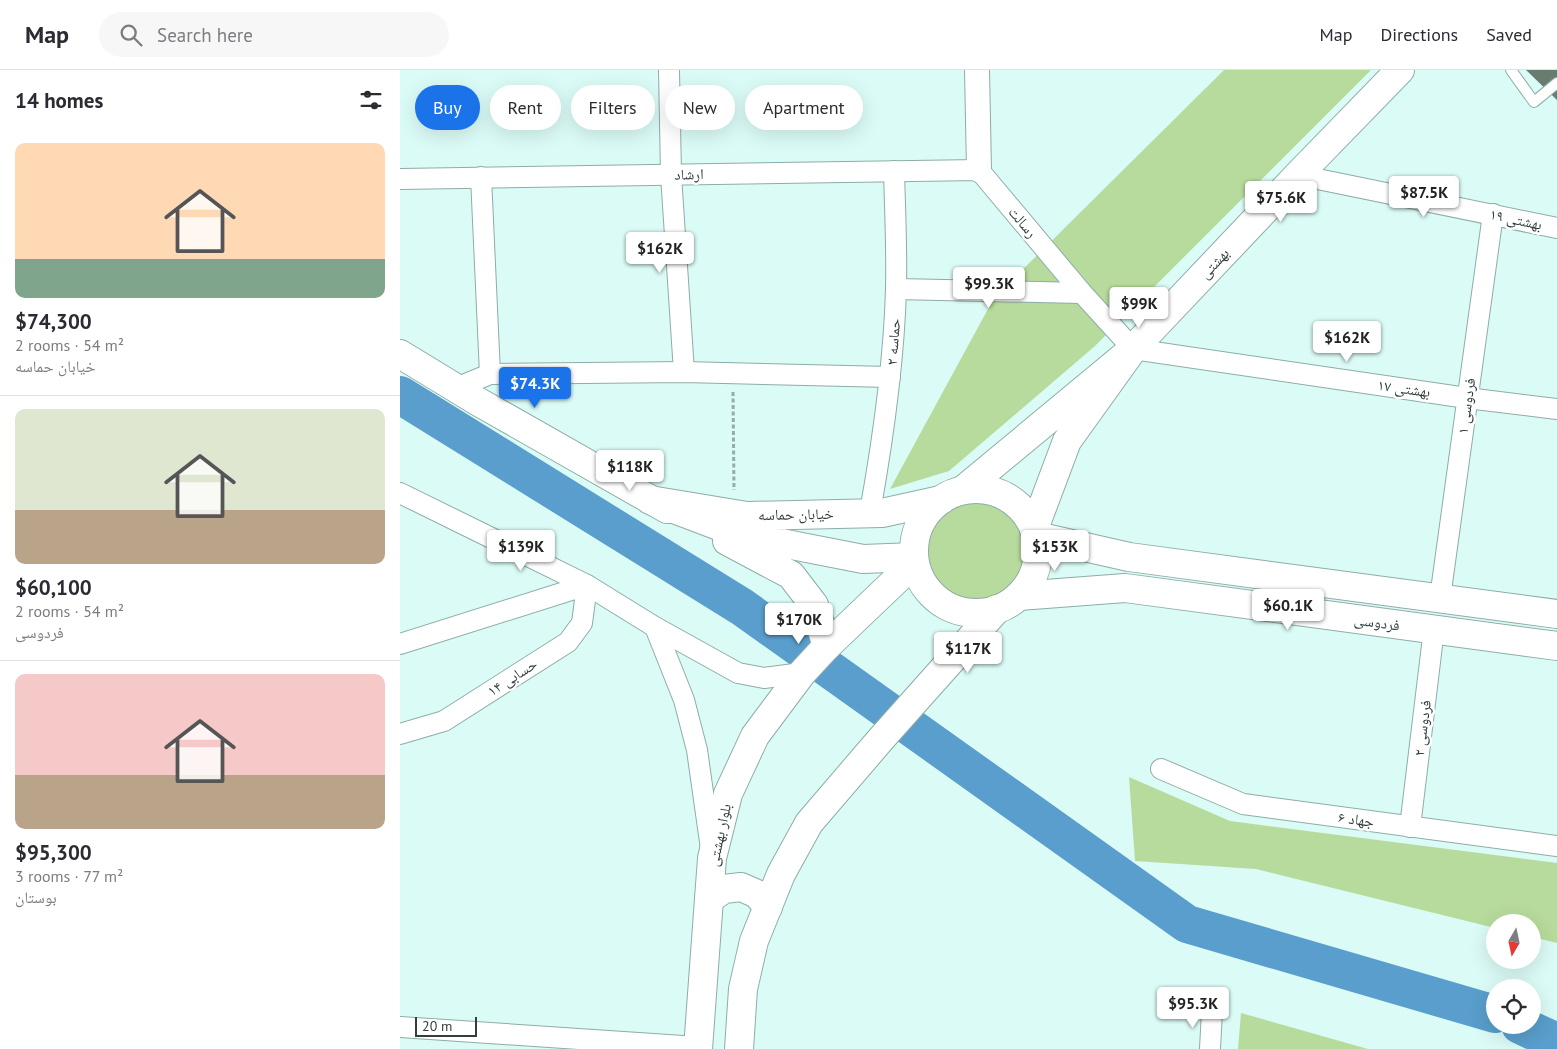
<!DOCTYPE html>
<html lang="en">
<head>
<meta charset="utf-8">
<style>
	:root { --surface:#fff; --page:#f7f7f7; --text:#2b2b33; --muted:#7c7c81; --line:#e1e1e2; --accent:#1a73e8 }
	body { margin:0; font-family:"PT Sans","Noto Naskh Arabic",sans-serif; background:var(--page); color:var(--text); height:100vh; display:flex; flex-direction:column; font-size:19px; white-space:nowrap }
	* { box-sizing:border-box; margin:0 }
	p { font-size:16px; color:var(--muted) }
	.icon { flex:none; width:28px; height:28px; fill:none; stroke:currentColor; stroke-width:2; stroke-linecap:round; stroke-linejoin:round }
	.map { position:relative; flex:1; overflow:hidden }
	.drawer { display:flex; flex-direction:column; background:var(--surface); width:400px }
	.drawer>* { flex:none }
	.guide { position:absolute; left:15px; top:15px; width:475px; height:45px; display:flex; gap:10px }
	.needle { width:32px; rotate:189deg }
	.controls { position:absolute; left:1086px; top:844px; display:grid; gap:10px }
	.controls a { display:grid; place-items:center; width:55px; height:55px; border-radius:50%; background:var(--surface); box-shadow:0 5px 20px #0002; font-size:25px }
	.scale { position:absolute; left:15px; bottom:12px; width:62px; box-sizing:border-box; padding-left:5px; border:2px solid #313e3c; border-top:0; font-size:14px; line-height:18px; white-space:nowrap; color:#313e3c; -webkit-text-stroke:4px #fff; paint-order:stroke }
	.price { position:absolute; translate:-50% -42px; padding:0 11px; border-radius:5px; background:#fff; color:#222; font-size:16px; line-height:32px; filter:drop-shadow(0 1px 2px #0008) }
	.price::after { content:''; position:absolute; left:50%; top:30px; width:15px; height:11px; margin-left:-8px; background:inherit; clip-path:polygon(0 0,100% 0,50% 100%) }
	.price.selected { background:var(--accent); color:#fff }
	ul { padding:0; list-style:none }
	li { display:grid; align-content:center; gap:10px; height:265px; padding:0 15px }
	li+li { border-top:1px solid var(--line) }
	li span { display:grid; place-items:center; height:155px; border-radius:10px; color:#555 }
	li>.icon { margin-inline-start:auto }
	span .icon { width:90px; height:90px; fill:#fffc; stroke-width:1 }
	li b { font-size:21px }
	h2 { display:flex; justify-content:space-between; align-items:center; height:60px; padding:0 15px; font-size:21px }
	.chip { padding:0 18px; border-radius:22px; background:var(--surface); box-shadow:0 5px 20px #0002; font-size:18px; line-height:45px }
	.chip.selected { background:var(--accent); color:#fff }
	header { display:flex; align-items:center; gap:30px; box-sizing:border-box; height:70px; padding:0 25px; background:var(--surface); border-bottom:1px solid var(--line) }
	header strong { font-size:24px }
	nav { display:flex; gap:28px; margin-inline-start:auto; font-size:18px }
	.search { width:350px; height:45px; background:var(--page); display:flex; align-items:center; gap:12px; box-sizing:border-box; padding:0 18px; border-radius:28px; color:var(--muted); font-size:19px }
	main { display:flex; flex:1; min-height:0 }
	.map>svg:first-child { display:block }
	.green { fill:#b7db9c }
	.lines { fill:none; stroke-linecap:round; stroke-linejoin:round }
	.river { stroke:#599ecc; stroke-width:38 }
	.building { fill:#677d6f; filter:url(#shadow) }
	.service-casing { stroke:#8eaca8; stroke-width:12 }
	.minor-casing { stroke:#8eaca8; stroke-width:22 }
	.tertiary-casing { stroke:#8eaca8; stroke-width:26 }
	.secondary-casing { stroke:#8eaca8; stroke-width:30 }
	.path { stroke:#95adaa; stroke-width:3; stroke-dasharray:4 2.5; stroke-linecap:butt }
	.service { stroke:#fff; stroke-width:10 }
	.minor { stroke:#fff; stroke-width:20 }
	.tertiary { stroke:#fff; stroke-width:24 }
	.secondary { stroke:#fff; stroke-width:28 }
	.labels { text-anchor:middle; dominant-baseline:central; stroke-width:5; stroke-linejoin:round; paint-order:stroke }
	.street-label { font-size:15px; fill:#313e3c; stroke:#fff }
</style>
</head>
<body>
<header>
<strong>Map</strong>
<div class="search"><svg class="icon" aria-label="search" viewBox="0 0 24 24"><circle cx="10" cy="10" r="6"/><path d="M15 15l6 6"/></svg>Search here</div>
<nav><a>Map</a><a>Directions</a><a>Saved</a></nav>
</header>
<main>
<section class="drawer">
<h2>14 homes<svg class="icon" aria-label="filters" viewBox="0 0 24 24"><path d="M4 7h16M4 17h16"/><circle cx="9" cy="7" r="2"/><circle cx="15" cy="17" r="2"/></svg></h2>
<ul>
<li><span style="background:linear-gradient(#ffd9b3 75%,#7fa58c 0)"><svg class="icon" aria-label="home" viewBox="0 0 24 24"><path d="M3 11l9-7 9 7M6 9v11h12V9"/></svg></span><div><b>$74,300</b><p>2 rooms · 54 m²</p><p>خیابان حماسه</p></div></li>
<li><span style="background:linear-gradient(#dfe7d0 65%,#b9a48a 0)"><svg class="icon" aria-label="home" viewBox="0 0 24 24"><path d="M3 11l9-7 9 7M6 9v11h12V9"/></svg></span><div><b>$60,100</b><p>2 rooms · 54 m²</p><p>فردوسی</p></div></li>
<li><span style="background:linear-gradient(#f6c9c9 65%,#b9a48a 0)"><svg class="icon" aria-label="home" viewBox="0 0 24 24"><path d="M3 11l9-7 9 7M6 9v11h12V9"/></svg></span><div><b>$95,300</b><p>3 rooms · 77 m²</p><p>بوستان</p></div></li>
</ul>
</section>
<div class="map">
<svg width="1157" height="979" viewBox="0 0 1157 979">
	<defs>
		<filter id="shadow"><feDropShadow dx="4.5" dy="-4.5" stdDeviation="0" flood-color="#0004"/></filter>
	</defs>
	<rect width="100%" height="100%" fill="#dbfbf6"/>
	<g class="green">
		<polygon points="824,0 971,0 695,276 549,401 490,419 594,228"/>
		<circle cx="576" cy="479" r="50"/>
		<polygon points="729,707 830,751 1157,793 1157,873 1133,867 1132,852 1095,852 1095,858 856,799 735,791"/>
		<polygon points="841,943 968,979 838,979"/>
	</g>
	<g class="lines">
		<g class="river">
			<polyline points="0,325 342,537 787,854 1095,944"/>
			<polyline points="1120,955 1157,972"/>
		</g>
	</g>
	<polygon class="building" points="1126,0 1157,0 1157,30"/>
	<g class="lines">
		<defs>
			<polyline id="service" points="1111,0 1134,32 1157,13"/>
			<g id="minor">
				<polyline points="269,0 271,105 284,302"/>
				<polyline points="898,105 1157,158"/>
				<polyline points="81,107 90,304"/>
				<polyline points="0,109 579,100 682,223 733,279 1067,328 1157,339"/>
				<polyline points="496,219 682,223"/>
				<polyline points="56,318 90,304 284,302 490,307"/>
				<polyline points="0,423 187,515 255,557 338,603 364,608 402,603"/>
				<path d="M470 442C483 369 494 294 496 219 497 180 495 140 494 101"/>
				<polyline points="1040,528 1093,144"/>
				<polyline points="255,557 284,630 297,680 311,779"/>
				<polyline points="0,574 187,515 182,553 168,572 44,651 0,664"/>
				<polyline points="761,699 843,734 1157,776"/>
				<polyline points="1010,757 1034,559"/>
				<polyline points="0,957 298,977"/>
				<polyline points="810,979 812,941"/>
			</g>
			<polyline id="tertiary" points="577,0 579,100"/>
			<g id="secondary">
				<polyline points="733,279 898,105 1000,0"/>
				<polyline points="0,284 77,331 267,439"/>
				<circle cx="576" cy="481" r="62"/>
				<polyline points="563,420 733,279 667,371 634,459"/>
				<polyline points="636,466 729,487 1157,544"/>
				<polyline points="327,471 391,505 414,535 427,576"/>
				<polyline points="514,487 463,489 345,466 250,430 347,446 482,443 541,430"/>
				<polyline points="619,526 725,518 1157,576"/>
				<polyline points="309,829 324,819 341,817 357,824 368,837"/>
				<polyline points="298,979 312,788 328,724 355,666 402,603 427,576 514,493"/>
				<polyline points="339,979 343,919 354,871 381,804 409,753 481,669 597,539"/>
			</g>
		</defs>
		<use href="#service" class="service-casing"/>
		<use href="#minor" class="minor-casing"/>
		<use href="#tertiary" class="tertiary-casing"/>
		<use href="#secondary" class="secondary-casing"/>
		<polyline class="path" points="333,322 334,420"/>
		<use href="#service" class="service"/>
		<use href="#minor" class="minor"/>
		<use href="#tertiary" class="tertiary"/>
		<use href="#secondary" class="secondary"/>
	</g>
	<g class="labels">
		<g class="street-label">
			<text transform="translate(289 104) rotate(-1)">ارشاد</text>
			<text transform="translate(1116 149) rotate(12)">بهشتی ۱۹</text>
			<text transform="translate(623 152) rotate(50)">رسالت</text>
			<text transform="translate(814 193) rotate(-47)">بهشتی</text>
			<text transform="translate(493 272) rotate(-86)">حماسه ۲</text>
			<text transform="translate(1004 318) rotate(8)">بهشتی ۱۷</text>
			<text transform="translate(1066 336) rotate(-82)">فردوسی ۱</text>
			<text transform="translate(396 444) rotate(-1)">خیابان حماسه</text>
			<text transform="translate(977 552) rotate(8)">فردوسی</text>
			<text transform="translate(112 607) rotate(-33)">حسابی ۱۴</text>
			<text transform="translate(1022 658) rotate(-83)">فردوسی ۲</text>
			<text transform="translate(956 749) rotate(8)">جهاد ۶</text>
			<text transform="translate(319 765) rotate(-78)">بلوار بهشتی</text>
		</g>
	</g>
</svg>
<div class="controls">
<a><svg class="needle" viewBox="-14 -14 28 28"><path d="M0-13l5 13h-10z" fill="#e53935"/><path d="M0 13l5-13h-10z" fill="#7c7c81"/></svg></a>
<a><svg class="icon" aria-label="locate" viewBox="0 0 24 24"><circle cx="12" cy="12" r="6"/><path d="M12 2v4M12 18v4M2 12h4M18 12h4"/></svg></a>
</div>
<div class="scale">20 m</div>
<b class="price" style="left:1024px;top:148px">$87.5K</b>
<b class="price" style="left:881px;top:153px">$75.6K</b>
<b class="price" style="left:260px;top:204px">$162K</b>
<b class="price" style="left:589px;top:239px">$99.3K</b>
<b class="price" style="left:739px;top:259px">$99K</b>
<b class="price" style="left:947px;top:293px">$162K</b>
<b class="price selected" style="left:135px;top:339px">$74.3K</b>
<b class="price" style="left:230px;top:422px">$118K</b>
<b class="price" style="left:121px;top:502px">$139K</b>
<b class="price" style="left:655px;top:502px">$153K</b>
<b class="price" style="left:888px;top:561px">$60.1K</b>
<b class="price" style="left:399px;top:575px">$170K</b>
<b class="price" style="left:568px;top:604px">$117K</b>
<b class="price" style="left:793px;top:959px">$95.3K</b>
<div class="guide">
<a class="chip selected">Buy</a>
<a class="chip">Rent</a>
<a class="chip">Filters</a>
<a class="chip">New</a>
<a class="chip">Apartment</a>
</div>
</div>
</main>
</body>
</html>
